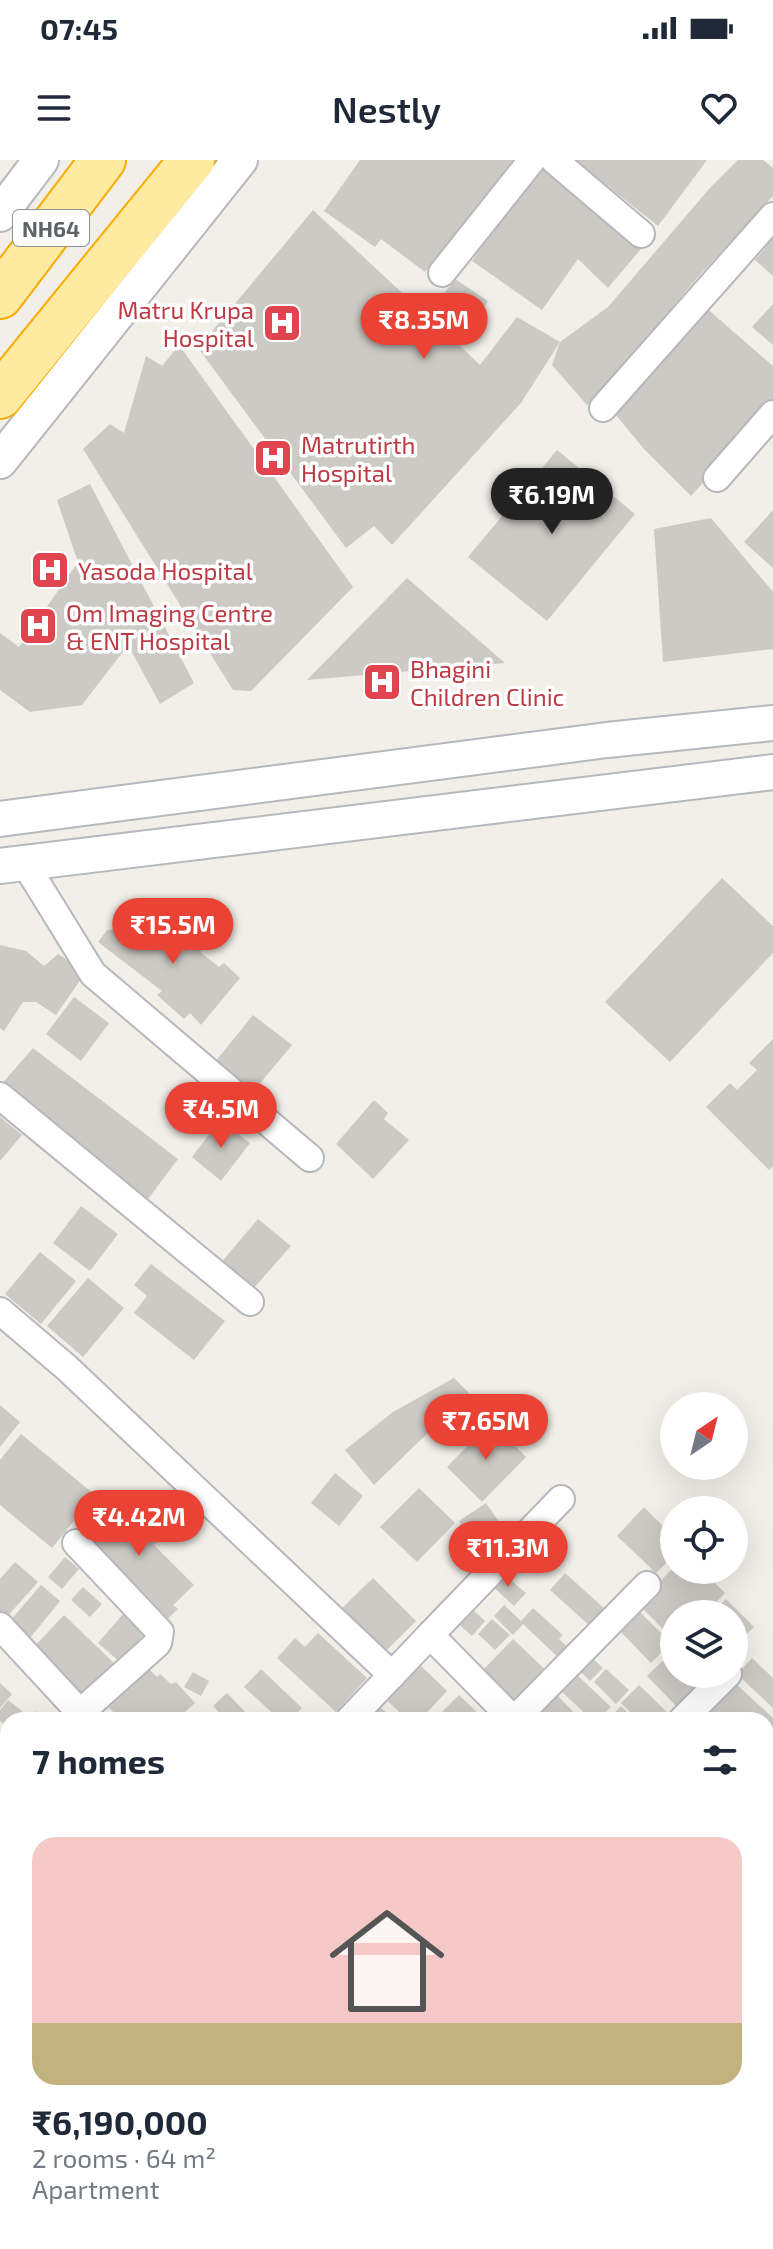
<!DOCTYPE html>
<html lang="en">
<head>
<meta charset="utf-8">
<style>
	:root { --surface:#fff; --page:#f2f2f3; --text:#1f2937; --muted:#747a83; --accent:#ea4335 }
	body { margin:0; font-family:"Exo 2",sans-serif; background:var(--page); color:var(--text); height:100vh; display:flex; flex-direction:column; font-size:30px; white-space:nowrap }
	* { box-sizing:border-box; margin:0 }
	p { font-size:26px; color:var(--muted) }
	.icon { flex:none; width:44px; height:44px; fill:none; stroke:currentColor; stroke-width:2; stroke-linecap:round; stroke-linejoin:round }
	.map { position:relative; flex:1; overflow:hidden }
	.side { position:absolute; left:0px; top:1552px; width:774px; height:538px; display:flex; flex-direction:column; background:var(--surface); border-radius:24px 24px 0 0; box-shadow:0 8px 32px #0002 }
	.side>* { flex:none }
	.needle { width:52px; rotate:35deg }
	.fabs { position:absolute; left:660px; top:1232px; display:grid; gap:16px }
	.fabs a { display:grid; place-items:center; width:88px; height:88px; border-radius:50%; background:var(--surface); box-shadow:0 8px 32px #0002; font-size:40px }
	.price { position:absolute; translate:-50% -68px; padding:0 18px; border-radius:28px; background:var(--accent); color:#fff; font-size:26px; line-height:52px; filter:drop-shadow(0 2px 4px #0008) }
	.price::after { content:''; position:absolute; left:50%; top:48px; width:24px; height:18px; margin-left:-12px; background:inherit; clip-path:polygon(0 0,100% 0,50% 100%) }
	.price.active { background:#222; color:#fff }
	ul { padding:0; list-style:none }
	li { display:grid; align-content:center; gap:16px; height:424px; padding:0 32px }
	li span { display:grid; place-items:center; height:248px; border-radius:24px; color:#555 }
	li>.icon { margin-inline-start:auto }
	span .icon { width:144px; height:144px; fill:#fffc; stroke-width:1 }
	li b { font-size:34px }
	h2 { display:flex; justify-content:space-between; align-items:center; height:96px; padding:0 32px; font-size:34px }
	.status { display:flex; justify-content:space-between; align-items:center; height:56px; padding:0 40px; background:var(--surface); direction:ltr }
	.status svg { height:22px; fill:currentColor }
	header { display:flex; justify-content:space-between; align-items:center; height:104px; padding:0 32px; background:var(--surface); font-size:36px; font-weight:600 }
	.map>svg:first-child { display:block }
	.building { fill:#cccac5 }
	.lines { fill:none; stroke-linecap:round; stroke-linejoin:round }
	.minor-casing { stroke:#b5b8bc; stroke-width:30 }
	.tertiary-casing { stroke:#b5b8bc; stroke-width:38 }
	.trunk-casing { stroke:#f9ab00; stroke-width:48 }
	.minor { stroke:#fff; stroke-width:26 }
	.tertiary { stroke:#fff; stroke-width:34 }
	.trunk { stroke:#feeaa1; stroke-width:44 }
	.labels { text-anchor:middle; dominant-baseline:central; stroke-width:7; stroke-linejoin:round; paint-order:stroke }
	.shield { fill:#fff; stroke:#8f9295; stroke-width:2 }
	.shield-label { font-size:22px; font-weight:bold; fill:#5f6368 }
	.health-label { font-size:24px; fill:#be3a42; stroke:#fff; text-anchor:start }
</style>
</head>
<body>
<div class="status"><b>07:45</b><svg viewBox="0 0 49 12"><path d="M0 12V9h3v3zM5 12V6h3v6zM10 12V3h3v9zM15 12V0h3v12zM26 1h20v11H26zM47 4h2v5h-2z"/></svg></div>
<header><svg class="icon" aria-label="menu" viewBox="0 0 24 24"><path d="M4 6h16M4 12h16M4 18h16"/></svg>Nestly<svg class="icon" aria-label="heart" viewBox="0 0 24 24"><path d="M12 20l-8-8c-3-5 5-10 8-4 3-6 11-1 8 4z"/></svg></header>
<div class="map">
<svg width="773" height="2089" viewBox="0 0 773 2089">
	<rect width="100%" height="100%" fill="#f1efe8"/>
	<g class="building">
		<polygon points="360,0 514,0 425,112 381,79 375,87 324,51"/>
		<polygon points="575,0 707,0 658,66"/>
		<polygon points="738,0 763,0 773,8 773,36 697,118 646,179 587,245 552,205 560,182 521,243 392,385 374,366 346,388 198,188 313,50 427,156 455,119 488,141 460,186 480,205 517,157 560,182 608,147 709,29"/>
		<polygon points="542,8 641,89 608,128 578,99 542,150 472,101 507,50"/>
		<polygon points="773,78 773,116 755,100"/>
		<polygon points="773,144 773,185 752,167"/>
		<polygon points="704,146 773,206 773,245 691,336 644,289 615,254 654,211"/>
		<polygon points="179,185 353,427 251,531 233,530 83,289 110,264 124,273 146,196 162,206"/>
		<polygon points="557,290 635,354 547,461 468,397"/>
		<polygon points="90,324 194,523 160,544 128,485 82,545 30,552 0,530 0,473 19,487 78,402 57,340"/>
		<polygon points="773,350 773,408 744,382"/>
		<polygon points="711,358 773,432 773,489 663,502 654,369"/>
		<polygon points="407,418 505,503 307,520"/>
		<polygon points="722,718 773,766 773,793 670,902 605,842"/>
		<polygon points="179,761 207,785 200,792 219,807 224,803 240,818 201,865 190,853 184,859 157,835 162,831 98,782 107,770"/>
		<polygon points="0,785 26,791 44,806 58,794 86,812 56,855 36,842 23,842 4,871 0,868"/>
		<polygon points="74,837 109,863 81,901 46,874"/>
		<polygon points="253,855 292,885 252,933 215,902"/>
		<polygon points="773,879 773,1006 769,1010 706,947 730,923 737,930 757,910 749,903"/>
		<polygon points="33,888 178,999 142,1047 0,926"/>
		<polygon points="374,940 388,953 384,959 409,980 373,1019 336,984"/>
		<polygon points="0,957 22,975 0,1001"/>
		<polygon points="220,960 250,983 221,1021 192,997"/>
		<polygon points="81,1046 118,1074 90,1111 53,1083"/>
		<polygon points="258,1059 291,1086 251,1131 219,1105"/>
		<polygon points="40,1092 76,1121 41,1164 5,1134"/>
		<polygon points="151,1104 225,1161 194,1200 134,1153 147,1136 134,1125"/>
		<polygon points="88,1118 124,1148 83,1197 47,1166"/>
		<polygon points="454,1218 469,1233 374,1325 345,1290 393,1252"/>
		<polygon points="0,1245 20,1262 0,1287"/>
		<polygon points="491,1262 526,1297 482,1342 447,1307"/>
		<polygon points="21,1274 95,1335 52,1388 0,1345 0,1300"/>
		<polygon points="335,1313 363,1336 339,1366 311,1343"/>
		<polygon points="419,1328 455,1363 417,1402 380,1367"/>
		<polygon points="127,1338 145,1356 151,1350 170,1370 154,1385 194,1425 173,1445 178,1449 162,1464 82,1381"/>
		<polygon points="486,1343 512,1381 486,1399 459,1361"/>
		<polygon points="644,1347 674,1377 674,1395 656,1413 617,1376"/>
		<polygon points="65,1397 79,1409 62,1429 48,1417"/>
		<polygon points="15,1402 38,1422 5,1459 0,1454 0,1419"/>
		<polygon points="674,1407 674,1410 702,1410 725,1433 705,1454 674,1454 674,1480 638,1444"/>
		<polygon points="502,1413 526,1433 514,1446 491,1425"/>
		<polygon points="565,1413 605,1449 590,1466 550,1430"/>
		<polygon points="373,1418 416,1461 386,1491 342,1448"/>
		<polygon points="41,1425 60,1441 30,1478 10,1461"/>
		<polygon points="83,1427 102,1444 90,1457 71,1440"/>
		<polygon points="726,1439 754,1467 734,1486 734,1454 711,1454"/>
		<polygon points="467,1444 485,1461 472,1476 453,1459"/>
		<polygon points="504,1445 521,1461 533,1448 563,1475 559,1479 572,1491 562,1501 523,1464 513,1475 494,1456"/>
		<polygon points="636,1448 671,1483 651,1503 616,1467"/>
		<polygon points="124,1453 146,1472 120,1502 98,1483"/>
		<polygon points="64,1455 116,1505 83,1540 31,1490"/>
		<polygon points="492,1459 510,1475 495,1490 478,1474"/>
		<polygon points="318,1473 367,1518 336,1552 277,1498 295,1478 305,1487"/>
		<polygon points="513,1479 552,1516 520,1549 481,1512"/>
		<polygon points="674,1490 674,1514 718,1514 681,1551 647,1516"/>
		<polygon points="587,1493 603,1508 590,1521 575,1506"/>
		<polygon points="752,1498 773,1518 773,1548 737,1514"/>
		<polygon points="416,1501 447,1531 420,1560 408,1560 383,1537"/>
		<polygon points="147,1507 157,1517 160,1514 171,1524 176,1522 195,1543 176,1560 122,1560 109,1548"/>
		<polygon points="261,1509 302,1548 290,1560 280,1560 244,1527"/>
		<polygon points="606,1509 629,1530 616,1544 594,1522"/>
		<polygon points="193,1512 209,1521 201,1536 184,1527"/>
		<polygon points="575,1513 611,1547 598,1560 592,1560 559,1529"/>
		<polygon points="0,1523 12,1534 0,1548"/>
		<polygon points="735,1523 773,1558 773,1629 766,1636 766,1560 701,1560"/>
		<polygon points="639,1525 672,1557 669,1560 638,1560 621,1543"/>
		<polygon points="227,1533 251,1558 249,1560 226,1560 213,1546"/>
		<polygon points="555,1533 581,1560 527,1560"/>
		<polygon points="459,1535 485,1560 434,1560"/>
		<polygon points="8,1540 27,1555 24,1560 8,1560 8,1567 0,1561 0,1550"/>
		<polygon points="375,1542 394,1560 358,1560"/>
		<polygon points="621,1546 635,1560 607,1560"/>
		<polygon points="35,1551 41,1557 38,1560 27,1560"/>
		<polygon points="6,1578 8,1607 0,1615 0,1584"/>
		<polygon points="0,1654 8,1662 8,1684 0,1692"/>
		<polygon points="770,1665 773,1668 773,1732 766,1739 766,1669"/>
		<polygon points="8,1687 8,1713 0,1705 0,1695"/>
		<polygon points="0,1712 8,1720 8,1736 0,1743"/>
		<polygon points="773,1737 773,1761 766,1755 766,1744"/>
		<polygon points="8,1740 8,1776 0,1784 0,1748"/>
		<polygon points="8,1780 8,1806 0,1798 0,1788"/>
		<polygon points="8,1855 8,1884 3,1890 0,1887 0,1863"/>
		<polygon points="0,1891 8,1898 8,1921 0,1930"/>
		<polygon points="8,1926 8,1963 5,1966 0,1961 0,1934"/>
		<polygon points="8,1966 8,2005 0,1996 0,1973"/>
		<polygon points="192,2082 300,2082 307,2089 199,2089"/>
		<polygon points="372,2082 374,2082 380,2089 364,2089"/>
		<polygon points="595,2082 620,2082 626,2089 591,2089 589,2087"/>
		<polygon points="629,2082 665,2082 671,2089 635,2089"/>
	</g>
	<g class="lines">
		<defs>
			<g id="minor">
				<polyline points="554,0 641,74"/>
				<polyline points="442,113 532,0"/>
				<polyline points="603,248 773,56"/>
				<polyline points="717,318 773,254"/>
				<polyline points="24,702 93,814 310,998"/>
				<polyline points="0,936 250,1142"/>
				<polyline points="0,1151 67,1208 392,1515"/>
				<polyline points="0,1466 87,1560"/>
				<polyline points="430,1475 561,1339"/>
				<polyline points="72,1560 158,1483 160,1472 76,1383"/>
				<polyline points="349,1560 430,1475 514,1560"/>
				<polyline points="514,1560 647,1425"/>
				<polyline points="682,1560 728,1514"/>
				<polyline points="0,1645 8,1653"/>
				<polyline points="766,1649 773,1642"/>
				<polyline points="0,1832 8,1840"/>
				<polyline points="0,2017 8,2025"/>
				<polyline points="0,2063 8,2056"/>
			</g>
			<g id="tertiary">
				<polyline points="0,54 41,0"/>
				<polyline points="0,301 240,0"/>
				<polyline points="0,659 607,580 773,563"/>
				<polyline points="0,706 773,612"/>
				<polyline points="766,1860 773,1854"/>
				<polyline points="504,2089 513,2082"/>
			</g>
			<g id="trunk">
				<polyline points="0,136 103,0"/>
				<polyline points="0,236 192,0"/>
			</g>
		</defs>
		<use href="#minor" class="minor-casing"/>
		<use href="#tertiary" class="tertiary-casing"/>
		<use href="#trunk" class="trunk-casing"/>
		<use href="#minor" class="minor"/>
		<use href="#tertiary" class="tertiary"/>
		<use href="#trunk" class="trunk"/>
	</g>
	<defs>
		<symbol id="hospital-square" viewBox="-11 -11 22 22"><rect x="-9" y="-9" width="18" height="18" rx="4" fill="#e0444e" stroke="#fff"/><path d="M-5-5h3v3.5h4V-5h3V5h-3V1.5h-4V5h-3Z" fill="#fff"/></symbol>
	</defs>
	<g fill-rule="evenodd">
		<use href="#hospital-square" x="260" y="141" width="44" height="44"/>
		<use href="#hospital-square" x="251" y="276" width="44" height="44"/>
		<use href="#hospital-square" x="28" y="388" width="44" height="44"/>
		<use href="#hospital-square" x="16" y="444" width="44" height="44"/>
		<use href="#hospital-square" x="360" y="500" width="44" height="44"/>
	</g>
	<g class="labels">
		<rect class="shield" x="13" y="50" width="76" height="36" rx="6"/>
		<g class="shield-label">
			<text x="51" y="68">NH64</text>
		</g>
		<g class="health-label">
			<text x="254" y="149" text-anchor="end">Matru Krupa<tspan x="254" dy="28">Hospital</tspan></text>
			<text x="301" y="284">Matrutirth<tspan x="301" dy="28">Hospital</tspan></text>
			<text x="78" y="410">Yasoda Hospital</text>
			<text x="66" y="452">Om Imaging Centre<tspan x="66" dy="28">&amp; ENT Hospital</tspan></text>
			<text x="410" y="508">Bhagini<tspan x="410" dy="28">Children Clinic</tspan></text>
		</g>
	</g>
</svg>
<div class="fabs">
<a><svg class="needle" viewBox="-14 -14 28 28"><path d="M0-13l5 13h-10z" fill="#e53935"/><path d="M0 13l5-13h-10z" fill="#747a83"/></svg></a>
<a><svg class="icon" aria-label="locate" viewBox="0 0 24 24"><circle cx="12" cy="12" r="6"/><path d="M12 2v4M12 18v4M2 12h4M18 12h4"/></svg></a>
<a><svg class="icon" aria-label="layers" viewBox="0 0 24 24"><path d="M12 4l9 5-9 5-9-5zM3 14l9 5 9-5"/></svg></a>
</div>
<b class="price" style="left:424px;top:201px">₹8.35M</b>
<b class="price active" style="left:552px;top:376px">₹6.19M</b>
<b class="price" style="left:173px;top:806px">₹15.5M</b>
<b class="price" style="left:221px;top:990px">₹4.5M</b>
<b class="price" style="left:486px;top:1302px">₹7.65M</b>
<b class="price" style="left:139px;top:1398px">₹4.42M</b>
<b class="price" style="left:508px;top:1429px">₹11.3M</b>
<section class="side">
<h2>7 homes<svg class="icon" aria-label="filters" viewBox="0 0 24 24"><path d="M4 7h16M4 17h16"/><circle cx="9" cy="7" r="2"/><circle cx="15" cy="17" r="2"/></svg></h2>
<ul>
<li><span style="background:linear-gradient(#f6c9c9 75%,#c2b280 0)"><svg class="icon" aria-label="home" viewBox="0 0 24 24"><path d="M3 11l9-7 9 7M6 9v11h12V9"/></svg></span><div><b>₹6,190,000</b><p>2 rooms · 64 m²</p><p>Apartment</p></div></li>
</ul>
</section>
</div>
</body>
</html>
